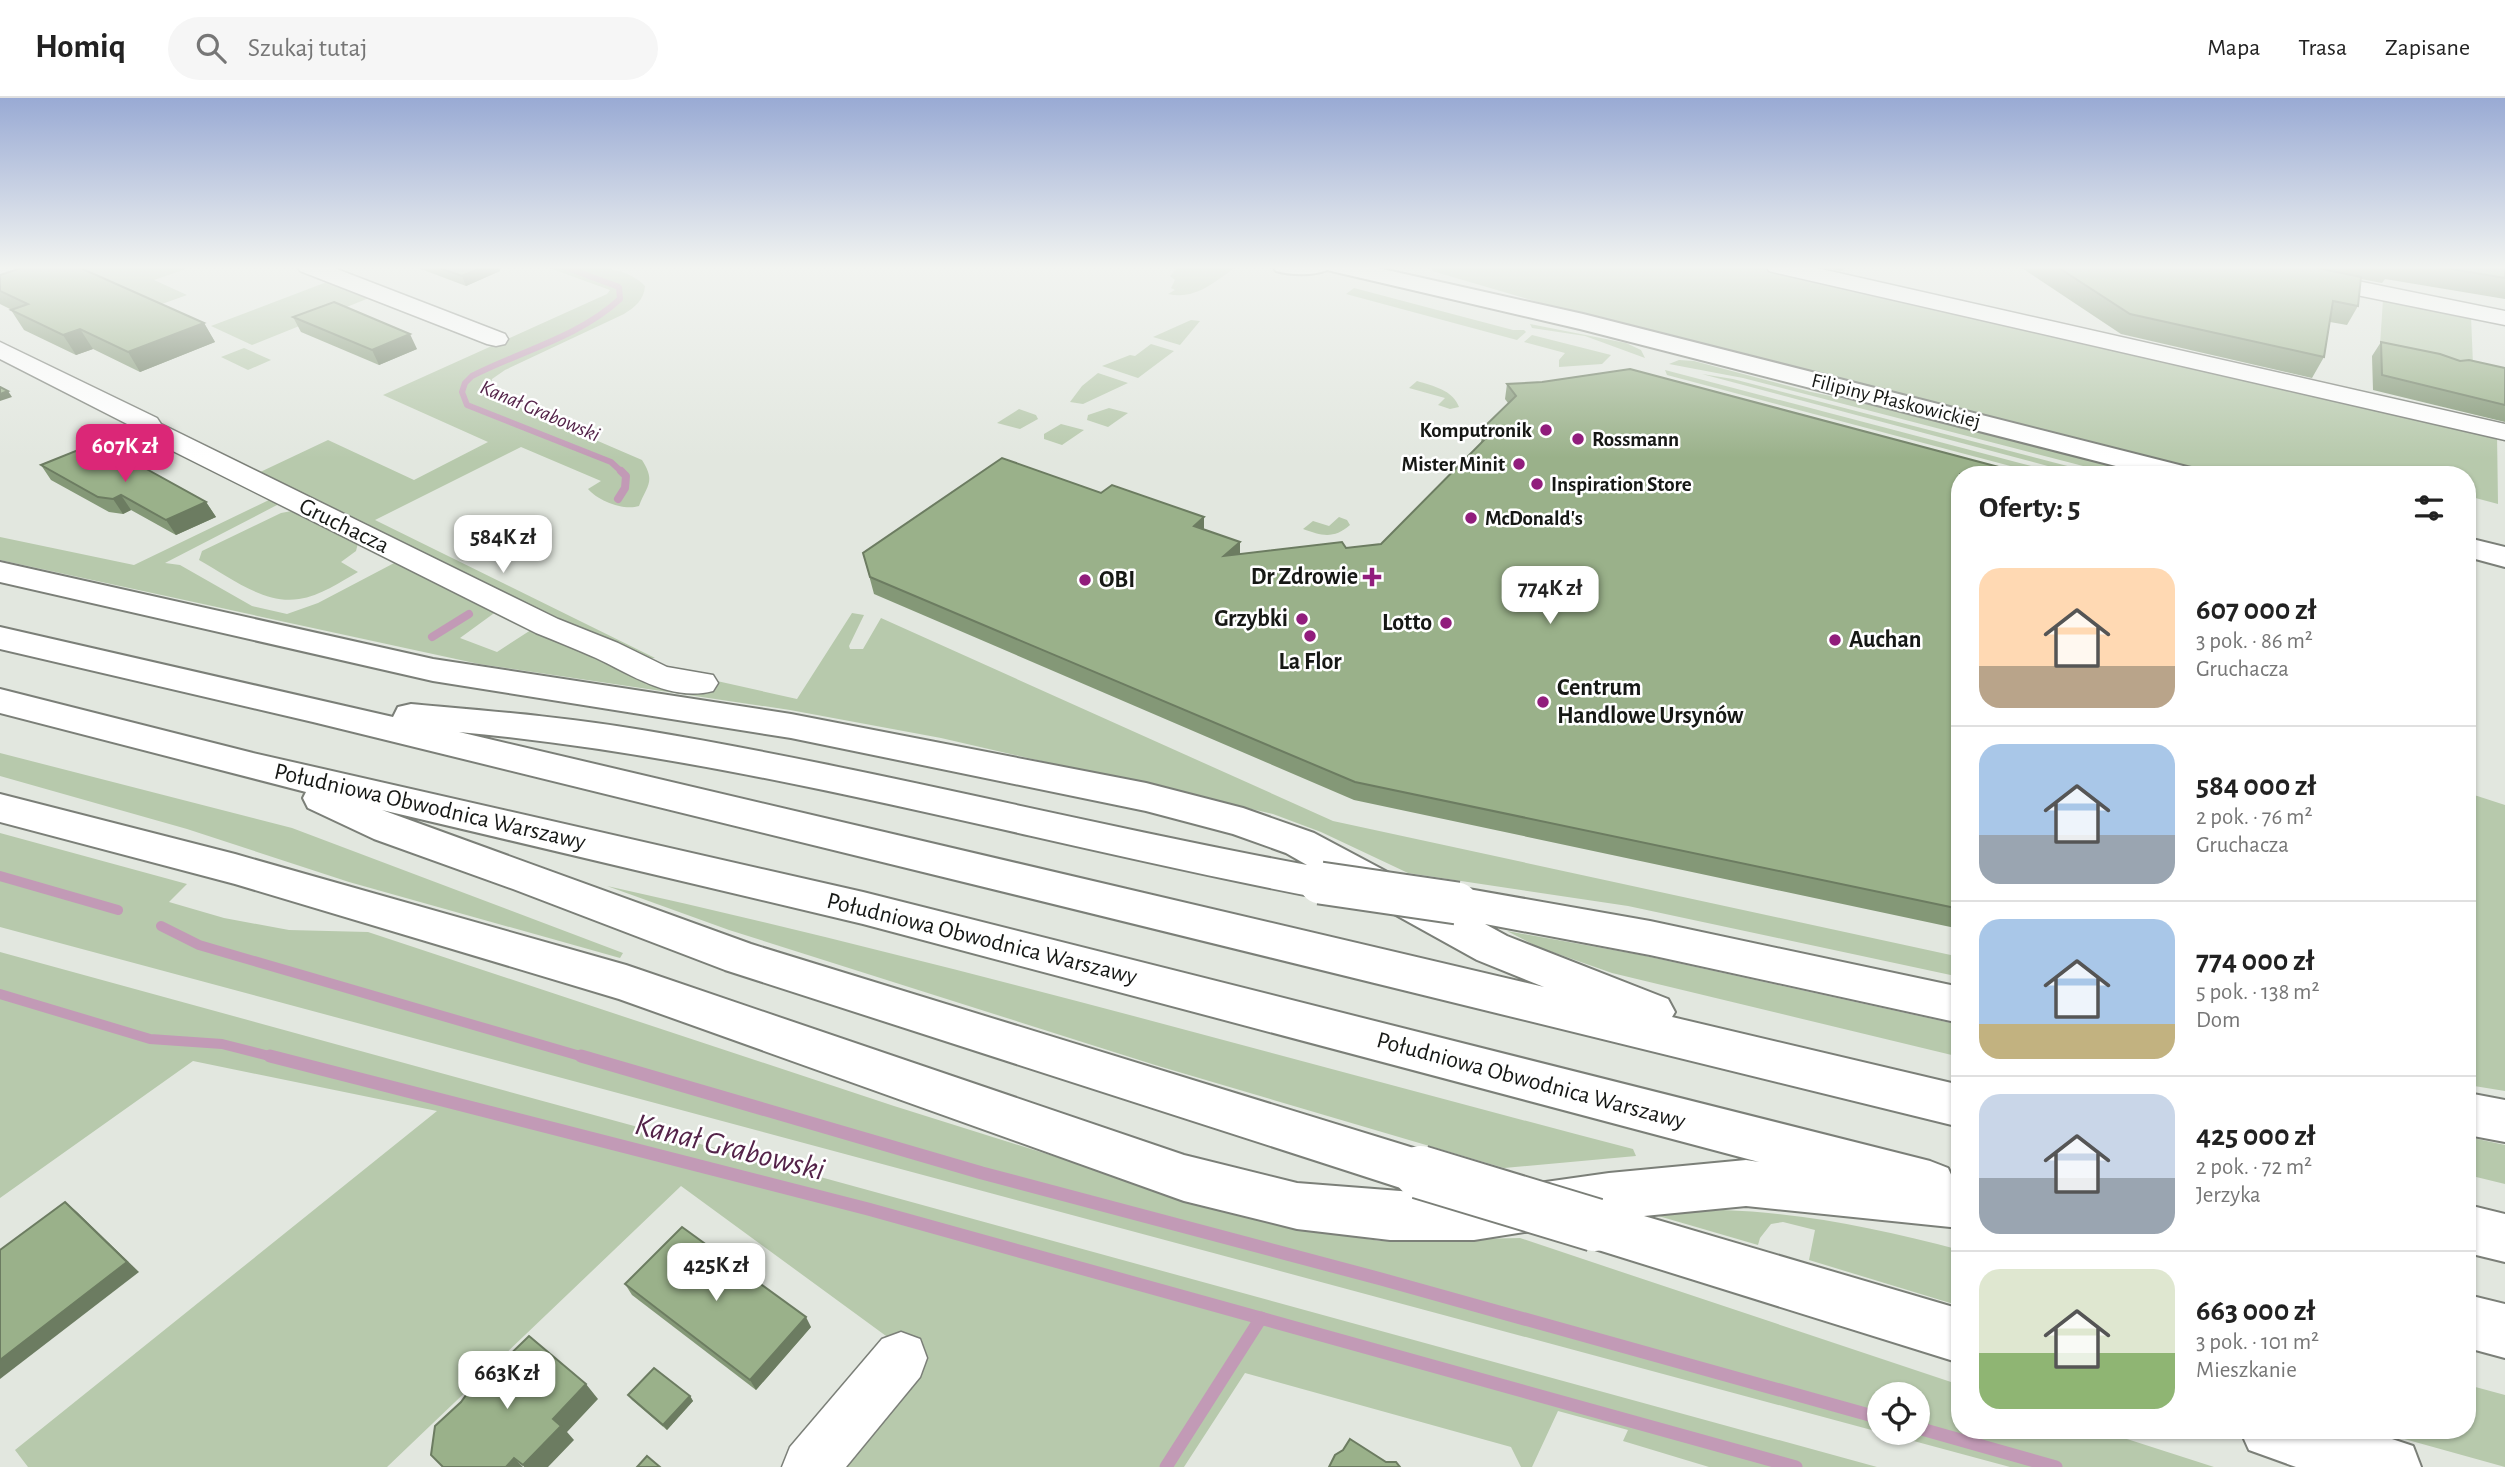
<!DOCTYPE html>
<html lang="pl">
<head>
<meta charset="utf-8">
<style>
	:root { --surface:#fff; --page:#f6f6f6; --text:#222; --muted:#767676; --line:#e0e0e0; --accent:#db2777 }
	body { margin:0; font-family:"Alegreya Sans",sans-serif; background:var(--page); color:var(--text); height:100vh; display:flex; flex-direction:column; font-size:26px; white-space:nowrap }
	* { box-sizing:border-box; margin:0 }
	p { font-size:23px; color:var(--muted) }
	.icon { flex:none; width:38px; height:38px; fill:none; stroke:currentColor; stroke-width:2; stroke-linecap:round; stroke-linejoin:round }
	.map { position:relative; flex:1; overflow:hidden }
	.side { position:absolute; left:1951px; top:368px; width:525px; height:973px; display:flex; flex-direction:column; background:var(--surface); border-radius:28px; box-shadow:0 2px 5px #0004 }
	.side>* { flex:none }
	.fabs { position:absolute; left:1867px; top:1284px; display:grid; gap:14px }
	.fabs a { display:grid; place-items:center; width:63px; height:63px; border-radius:50%; background:var(--surface); box-shadow:0 2px 5px #0004; font-size:35px }
	.price { position:absolute; translate:-50% -60px; padding:0 16px; border-radius:14px; background:#fff; color:#222; font-size:23px; line-height:46px; filter:drop-shadow(0 2px 4px #0008) }
	.price::after { content:''; position:absolute; left:50%; top:42px; width:21px; height:16px; margin-left:-10px; background:inherit; clip-path:polygon(0 0,100% 0,50% 100%) }
	.price.on { background:var(--accent); color:#fff }
	ul { padding:0; list-style:none }
	li { display:flex; align-items:center; gap:21px; height:175px; padding:0 28px }
	li+li { border-top:2px solid var(--line) }
	li span { display:grid; place-items:center; flex:none; width:196px; height:140px; border-radius:21px; color:#555 }
	li>.icon { margin-inline-start:auto }
	span .icon { width:84px; height:84px; fill:#fffc; stroke-width:1 }
	li b { font-size:30px }
	h2 { display:flex; justify-content:space-between; align-items:center; height:84px; padding:0 28px; font-size:30px }
	header { display:flex; align-items:center; gap:42px; box-sizing:border-box; height:98px; padding:0 35px; background:var(--surface); border-bottom:2px solid var(--line) }
	header strong { font-size:33px }
	nav { display:flex; gap:38px; margin-inline-start:auto; font-size:24px }
	.search { width:490px; height:63px; background:var(--page); display:flex; align-items:center; gap:18px; box-sizing:border-box; padding:0 24px; border-radius:38px; color:var(--muted); font-size:26px }
	.map>svg:first-child { display:block }
	.green { fill:#b7c9ac }
	.lines { fill:none; stroke-linecap:round; stroke-linejoin:round }
	.stream-far3 { stroke:#c29ab6; stroke-width:6 }
	.stream-far2 { stroke:#c29ab6; stroke-width:8 }
	.stream-far1 { stroke:#c29ab6; stroke-width:10 }
	.stream { stroke:#c29ab6; stroke-width:13 }
	.street-casing { stroke:#7b7f78; stroke-width:3 }
	.secondary-casing { stroke:#7b7f78; stroke-width:4 }
	.highway-casing { stroke:#7b7f78; stroke-width:4 }
	.street { fill:#fff; fill-rule:evenodd }
	.secondary { fill:#fff; fill-rule:evenodd }
	.highway { fill:#fff; fill-rule:evenodd }
	.highway-bridge-far1-casing { stroke:#7b7f78; stroke-width:45; stroke-linecap:butt }
	.highway-bridge-casing { stroke:#7b7f78; stroke-width:56; stroke-linecap:butt }
	.highway-bridge-far1 { stroke:#fff; stroke-width:41 }
	.highway-bridge { stroke:#fff; stroke-width:52 }
	.wall { fill:#849877 }
	.shaded-wall { fill:#6c7c61 }
	.building { fill:#9ab18a; stroke:#6c7c61; stroke-width:2 }
	.poi-dot { fill:#911d7c; stroke:#fff; stroke-width:2.5 }
	.labels { text-anchor:middle; dominant-baseline:central; stroke-width:5; stroke-linejoin:round; paint-order:stroke }
	.far-street-label { font-size:21px; fill:#161815; stroke:#fff }
	.far-water-label { font-size:21px; font-style:italic; fill:#542349; stroke:#fff }
	.far-poi-label { font-size:21px; font-weight:bold; fill:#161815; stroke:#fff; text-anchor:start }
	.street-label { font-size:24px; fill:#161815; stroke:#fff }
	.poi-label { font-size:24px; font-weight:bold; fill:#161815; stroke:#fff; text-anchor:end }
	.near-water-label { font-size:32px; font-style:italic; fill:#542349; stroke:#fff }
</style>
</head>
<body>
<header>
<strong>Homiq</strong>
<div class="search"><svg class="icon" aria-label="search" viewBox="0 0 24 24"><circle cx="10" cy="10" r="6"/><path d="M15 15l6 6"/></svg>Szukaj tutaj</div>
<nav><a>Mapa</a><a>Trasa</a><a>Zapisane</a></nav>
</header>
<div class="map">
<svg width="2505" height="1369" viewBox="0 0 2505 1369">
	<rect width="100%" height="100%" fill="#e2e7df"/>
	<g class="green">
		<polygon points="180,168 186,171 154,182 187,197 162,206 76,169"/>
		<path d="M544 168C573 168 623 164 645 188 644 202 635 209 624 216L505 272 492 281 490 291 498 300 642 362C656 384 647 387 639 408 624 413 598 403 588 391L601 383 521 349 375 422 655 560 637 561 256 376 328 342 414 382 488 344 383 297 607 196 610 192Z"/>
		<path d="M1179 168H1235L1236 169C1214 184 1196 202 1168 196L1175 192 1171 190 1175 182 1170 178Z"/>
		<polygon points="1432,168 1764,168 2497,335 2498,406 2468,398 2468,376 2212,376 1586,218 1432,173"/>
		<polygon points="332,182 374,198 252,247 211,228"/>
		<polygon points="1354,190 1513,232 1524,232 1526,234 1517,242 1346,196"/>
		<polygon points="2383,201 2471,218 2473,267 2380,248"/>
		<polygon points="1191,222 1200,223 1180,247 1153,239"/>
		<polygon points="1530,226 1626,245 1641,252 1645,260 1585,238 1532,230"/>
		<polygon points="1532,237 1611,257 1602,266 1559,269 1559,262 1565,255 1524,244"/>
		<polygon points="1151,246 1174,253 1138,280 1102,268 1130,257 1135,258"/>
		<polygon points="244,250 271,262 248,272 221,259"/>
		<polygon points="1679,262 1694,263 1811,294 1928,318 2151,376 2114,376 1743,280 1669,266"/>
		<polygon points="1665,272 2062,376 2041,376 1667,277"/>
		<polygon points="1098,275 1128,285 1083,306 1070,304 1082,288"/>
		<polygon points="1702,276 1733,281 2098,376 2078,376"/>
		<path d="M1417 283C1433 288 1453 292 1459 309L1450 311 1438 307 1445 300 1409 290Z"/>
		<polygon points="1109,310 1128,315 1108,329 1087,322 1088,317"/>
		<polygon points="1019,311 1036,317 1038,321 1020,331 997,325"/>
		<polygon points="1061,326 1084,332 1062,347 1044,341 1044,336"/>
		<polygon points="271,401 278,405 277,407 165,465 180,467 252,508 287,516 318,505 398,463 497,513 460,540 497,554 534,530 649,582 645,586 699,593 708,581 797,601 852,515 864,517 849,548 850,551 863,551 881,520 1333,723 1960,859 1960,879 1628,808 1408,775 1321,734 1273,716 941,640 790,612 479,566 0,462 0,439 134,467"/>
		<path d="M297 412 358 445 356 453 341 464 358 474C340 484 320 498 299 501 264 507 228 478 199 462L202 453 281 415Z"/>
		<path d="M1339 419 1347 422 1350 427C1334 441 1322 438 1303 431L1313 423 1329 428Z"/>
		<polygon points="0,655 292,730 623,855 620,860 349,784 187,731 0,678"/>
		<polygon points="2468,695 2505,707 2505,993 2468,987"/>
		<polygon points="0,735 187,786 169,804 224,820 289,832 368,834 894,1008 1267,1125 1380,1143 1520,1140 1960,1287 1960,1332 2099,1332 2214,1369 2010,1369 1884,1335 1918,1335 1918,1297 1880,1297 1879,1334 0,829"/>
		<path d="M607 788C951 864 1291 962 1633 1051L1636 1058 1504 1070 1155 967 729 832Z"/>
		<polygon points="1507,833 1641,857 1960,927 1960,959 1612,875 1538,849"/>
		<polygon points="0,854 1877,1369 1709,1369 1623,1343 1628,1332 1558,1313 1532,1369 1521,1369 1511,1349 1245,1275 1184,1369 839,1369 923,1265 681,1088 387,1369 28,1369 15,1352 437,1013 193,963 0,1100"/>
		<polygon points="2468,1039 2505,1047 2505,1086 2468,1077"/>
		<path d="M1723 1112C1805 1115 1881 1131 1960 1152V1208L1809 1162 1815 1132 1783 1124 1771 1126 1760 1140 1758 1147 1655 1117Z"/>
		<polygon points="2468,1287 2505,1297 2505,1369 2372,1332 2468,1332"/>
	</g>
	<g class="lines">
		<path class="stream-far3" d="M562 168 619 189 620 201C579 239 521 253 472 278L465 285 462 294 467 307 611 364 623 375"/>
		<g class="stream-far2">
			<polyline points="618,401 625,390 626,378 621,373"/>
			<polyline points="432,539 469,516"/>
		</g>
		<g class="stream-far1">
			<polyline points="0,778 118,812"/>
			<polyline points="161,828 199,847 587,960"/>
			<polyline points="0,896 150,941 222,946 277,960"/>
		</g>
		<g class="stream">
			<polyline points="270,958 868,1111 1796,1369"/>
			<polyline points="581,958 982,1075 1381,1181 1880,1320"/>
			<polyline points="1918,1330 2056,1369"/>
			<polyline points="1166,1369 1261,1220"/>
		</g>
		<defs>
			<g id="street">
				<polygon points="297,168 329,168 505,236 508,241 505,246 496,248 487,246 300,173"/>
				<polygon points="1766,168 1808,168 2505,326 2505,342 1777,175 1769,173"/>
				<polygon points="2237,168 2283,168 2505,213 2505,227 2248,175 2240,173"/>
				<path d="M0 244 157 320 161 326 558 521 618 545 667 569 713 577 718 585 713 593C671 604 632 577 596 560 576 551 556 543 536 535L137 335 133 329 0 261Z"/>
				<polygon points="901,1234 920,1241 927,1260 920,1279 846,1369 782,1369 790,1349 882,1241"/>
			</g>
			<g id="secondary">
				<path d="M1273 168H1369L1583 216 2191 370 2196 376H2147L1580 231 1327 172C1313 178 1291 177 1276 173Z"/>
				<polygon points="2468,440 2505,449 2505,469 2468,459"/>
			</g>
			<g id="highway">
				<path d="M0 464 433 561 791 616 1146 685 1243 710 1314 735 1438 801 1442 794 1457 789 1650 823 1960 889V925L1650 857 1485 826 1507 838 1668 901 1675 914 1672 919 1960 987V1029L313 624 0 551V529L393 619 398 609 411 606C488 613 566 619 642 632 865 669 1085 726 1307 767L1286 755 1233 736 1146 713 791 640 433 583 0 484ZM459 634C751 661 1033 745 1320 800L1335 796 1340 786 1477 862 1544 889Z"/>
				<path d="M0 591 253 655 863 794 1930 1063 1948 1070 1954 1083 1960 1084V1130L1746 1108 1644 1118 1960 1211V1265L1595 1151 1577 1144 1569 1127 1474 1142H1390L1297 1131 1184 1103 619 901 235 786 0 724V696L235 756 626 867 1184 1057 1297 1085 1413 1094 725 872 513 791 374 741 308 710 303 700 306 694 0 615ZM382 712 863 826 1759 1064 1746 1062 1609 1075 1474 1094H1426L1438 1090 1445 1074 1438 1058 1420 1052 751 846Z"/>
				<polygon points="2468,995 2505,1002 2505,1044 2468,1037"/>
				<polygon points="2468,1107 2505,1116 2505,1164 2468,1155"/>
				<polygon points="2468,1197 2505,1206 2505,1260 2468,1250"/>
				<polygon points="2240,1332 2365,1332 2413,1348 2421,1369 2296,1369 2249,1352"/>
			</g>
		</defs>
		<use href="#street" class="street-casing"/>
		<use href="#secondary" class="secondary-casing"/>
		<use href="#highway" class="highway-casing"/>
		<use href="#street" class="street"/>
		<use href="#secondary" class="secondary"/>
		<use href="#highway" class="highway"/>
		<defs>
			<polyline id="highway-bridge-far1" points="1320,785 1457,805"/>
			<polyline id="highway-bridge" points="1420,1074 1595,1127"/>
		</defs>
		<use href="#highway-bridge-far1" class="highway-bridge-far1-casing"/>
		<use href="#highway-bridge" class="highway-bridge-casing"/>
		<use href="#highway-bridge-far1" class="highway-bridge-far1"/>
		<use href="#highway-bridge" class="highway-bridge"/>
	</g>
	<g class="wall">
		<polygon points="413,168 499,168 500,173 466,188"/>
		<polygon points="1818,168 1846,168 1842,173"/>
		<polygon points="2019,168 2505,168 2505,201 2385,181 2382,185 2361,181 2358,208 2347,227 2330,224 2324,259 2312,280 2121,236"/>
		<polygon points="0,177 204,225 215,244 140,274 93,251 76,257 24,232 11,212 12,212 0,206"/>
		<polygon points="293,219 417,251 379,267 301,234"/>
		<polygon points="2381,244 2460,263 2505,270 2505,324 2373,292 2372,258"/>
		<polygon points="1507,286 1960,376 1960,831 1354,702 874,496 863,455 1101,395 1204,419 1204,432 1240,456 1346,450 1381,446 1481,345 1483,330 1508,305 1505,301"/>
		<polygon points="41,367 115,370 206,404 216,419 176,437 131,412 123,416 109,414 51,382"/>
		<polygon points="625,1186 811,1229 756,1292 632,1197"/>
		<polygon points="628,1297 690,1298 693,1303 667,1332 632,1302"/>
	</g>
	<g class="shaded-wall">
		<polygon points="485,168 499,168 500,173 466,188 462,178"/>
		<polygon points="204,225 215,244 140,274 128,254"/>
		<polygon points="80,231 93,251 76,257 63,237"/>
		<polygon points="410,236 417,251 379,267 372,252"/>
		<polygon points="8,293 12,299 0,303 0,296"/>
		<polygon points="121,397 131,412 123,416 113,401"/>
		<polygon points="206,404 216,419 176,437 166,422"/>
		<polygon points="1204,419 1204,436 1194,428"/>
		<polygon points="1240,444 1240,461 1224,458"/>
		<polygon points="65,1104 77,1114 139,1174 0,1281 0,1262"/>
		<polygon points="806,1219 811,1229 756,1292 750,1282"/>
		<polygon points="586,1286 598,1301 567,1334 574,1342 548,1369 524,1369 523,1367 553,1321"/>
		<polygon points="690,1298 693,1303 667,1332 663,1327"/>
		<polygon points="514,1360 523,1369 506,1369"/>
	</g>
	<g class="building">
		<polygon points="27,168 76,168 204,225 128,254 80,231 63,237 11,212 28,206 0,193 0,177"/>
		<polygon points="434,168 485,168 462,178"/>
		<polygon points="2056,168 2308,168 2361,179 2358,208 2333,203 2324,259 2130,216"/>
		<polygon points="2434,168 2505,168 2505,180"/>
		<polygon points="334,204 410,236 372,252 293,219"/>
		<polygon points="2381,244 2440,256 2460,263 2469,262 2505,270 2505,307 2382,277"/>
		<polygon points="1630,271 2025,376 1960,376 1960,811 1355,684 870,479 863,455 1002,360 1101,395 1112,387 1204,419 1194,428 1240,444 1224,458 1342,444 1346,450 1381,446 1493,333 1483,330 1516,298 1507,286 1542,284"/>
		<polygon points="0,289 8,293 0,296"/>
		<polygon points="78,352 115,370 132,363 206,404 166,422 121,397 113,401 98,399 41,367"/>
		<polygon points="65,1104 127,1164 0,1262 0,1152"/>
		<polygon points="682,1129 806,1219 750,1282 625,1186"/>
		<polygon points="529,1238 586,1286 553,1321 561,1328 523,1367 514,1360 506,1369 443,1369 431,1357 435,1328 461,1304 486,1269 494,1272"/>
		<polygon points="654,1270 690,1298 663,1327 628,1297"/>
		<polygon points="1350,1341 1386,1364 1396,1364 1400,1369 1329,1369 1335,1357 1343,1352"/>
		<polygon points="647,1358 660,1369 637,1369"/>
	</g>
	<linearGradient id="sky" x2="0" y2="1"><stop stop-color="#99aad4"/><stop offset="0.47" stop-color="#f2f4f1"/><stop offset="1" stop-color="#f2f4f1" stop-opacity="0"/></linearGradient>
	<rect width="2505" height="360" fill="url(#sky)"/>
	<g class="poi-dot">
		<circle cx="1546" cy="332" r="7"/>
		<circle cx="1578" cy="341" r="7"/>
		<circle cx="1519" cy="366" r="7"/>
		<circle cx="1537" cy="386" r="7"/>
		<circle cx="1471" cy="420" r="7"/>
		<path d="M1368.5 468.5h7v7h7v7h-7v7h-7v-7h-7v-7h7z"/>
		<circle cx="1085" cy="482" r="7"/>
		<circle cx="1302" cy="521" r="7"/>
		<circle cx="1446" cy="525" r="7"/>
		<circle cx="1310" cy="538" r="7"/>
		<circle cx="1835" cy="542" r="7"/>
		<circle cx="1543" cy="604" r="7"/>
	</g>
	<g class="labels">
		<g class="far-street-label">
			<text transform="translate(1896 303) rotate(14)">Filipiny Płaskowickiej</text>
		</g>
		<g class="far-water-label">
			<text transform="translate(540 313) rotate(23)">Kanał Grabowski</text>
		</g>
		<g class="far-poi-label">
			<text x="1532" y="332" text-anchor="end">Komputronik</text>
			<text x="1592" y="341">Rossmann</text>
			<text x="1505" y="366" text-anchor="end">Mister Minit</text>
			<text x="1551" y="386">Inspiration Store</text>
			<text x="1485" y="420">McDonald's</text>
		</g>
		<g class="street-label">
			<text transform="translate(344 428) rotate(26)">Gruchacza</text>
			<text transform="translate(430 709) rotate(13)">Południowa Obwodnica Warszawy</text>
			<text transform="translate(982 841) rotate(14)">Południowa Obwodnica Warszawy</text>
			<text transform="translate(1531 983) rotate(15)">Południowa Obwodnica Warszawy</text>
		</g>
		<g class="poi-label">
			<text x="1358" y="479">Dr Zdrowie</text>
			<text x="1099" y="482" text-anchor="start">OBI</text>
			<text x="1288" y="521">Grzybki</text>
			<text x="1432" y="525">Lotto</text>
			<text x="1849" y="542" text-anchor="start">Auchan</text>
			<text x="1310" y="564" text-anchor="middle">La Flor</text>
			<text x="1557" y="590" text-anchor="start">Centrum<tspan x="1557" dy="28">Handlowe Ursynów</tspan></text>
		</g>
		<g class="near-water-label">
			<text transform="translate(730 1049) rotate(14)">Kanał Grabowski</text>
		</g>
	</g>
</svg>
<div class="fabs">
<a><svg class="icon" aria-label="locate" viewBox="0 0 24 24"><circle cx="12" cy="12" r="6"/><path d="M12 2v4M12 18v4M2 12h4M18 12h4"/></svg></a>
</div>
<b class="price on" style="left:125px;top:386px">607K zł</b>
<b class="price" style="left:503px;top:477px">584K zł</b>
<b class="price" style="left:1550px;top:528px">774K zł</b>
<b class="price" style="left:716px;top:1205px">425K zł</b>
<b class="price" style="left:507px;top:1313px">663K zł</b>
<section class="side">
<h2>Oferty: 5<svg class="icon" aria-label="filters" viewBox="0 0 24 24"><path d="M4 7h16M4 17h16"/><circle cx="9" cy="7" r="2"/><circle cx="15" cy="17" r="2"/></svg></h2>
<ul>
<li><span style="background:linear-gradient(#ffd9b3 70%,#b9a48a 0)"><svg class="icon" aria-label="home" viewBox="0 0 24 24"><path d="M3 11l9-7 9 7M6 9v11h12V9"/></svg></span><div><b>607 000 zł</b><p>3 pok. · 86 m²</p><p>Gruchacza</p></div></li>
<li><span style="background:linear-gradient(#a9c7e8 65%,#9aa5b1 0)"><svg class="icon" aria-label="home" viewBox="0 0 24 24"><path d="M3 11l9-7 9 7M6 9v11h12V9"/></svg></span><div><b>584 000 zł</b><p>2 pok. · 76 m²</p><p>Gruchacza</p></div></li>
<li><span style="background:linear-gradient(#a9c7e8 75%,#c2b280 0)"><svg class="icon" aria-label="home" viewBox="0 0 24 24"><path d="M3 11l9-7 9 7M6 9v11h12V9"/></svg></span><div><b>774 000 zł</b><p>5 pok. · 138 m²</p><p>Dom</p></div></li>
<li><span style="background:linear-gradient(#c9d6e8 60%,#9aa5b1 0)"><svg class="icon" aria-label="home" viewBox="0 0 24 24"><path d="M3 11l9-7 9 7M6 9v11h12V9"/></svg></span><div><b>425 000 zł</b><p>2 pok. · 72 m²</p><p>Jerzyka</p></div></li>
<li><span style="background:linear-gradient(#dfe7d0 60%,#8fb573 0)"><svg class="icon" aria-label="home" viewBox="0 0 24 24"><path d="M3 11l9-7 9 7M6 9v11h12V9"/></svg></span><div><b>663 000 zł</b><p>3 pok. · 101 m²</p><p>Mieszkanie</p></div></li>
</ul>
</section>
</div>
</body>
</html>
